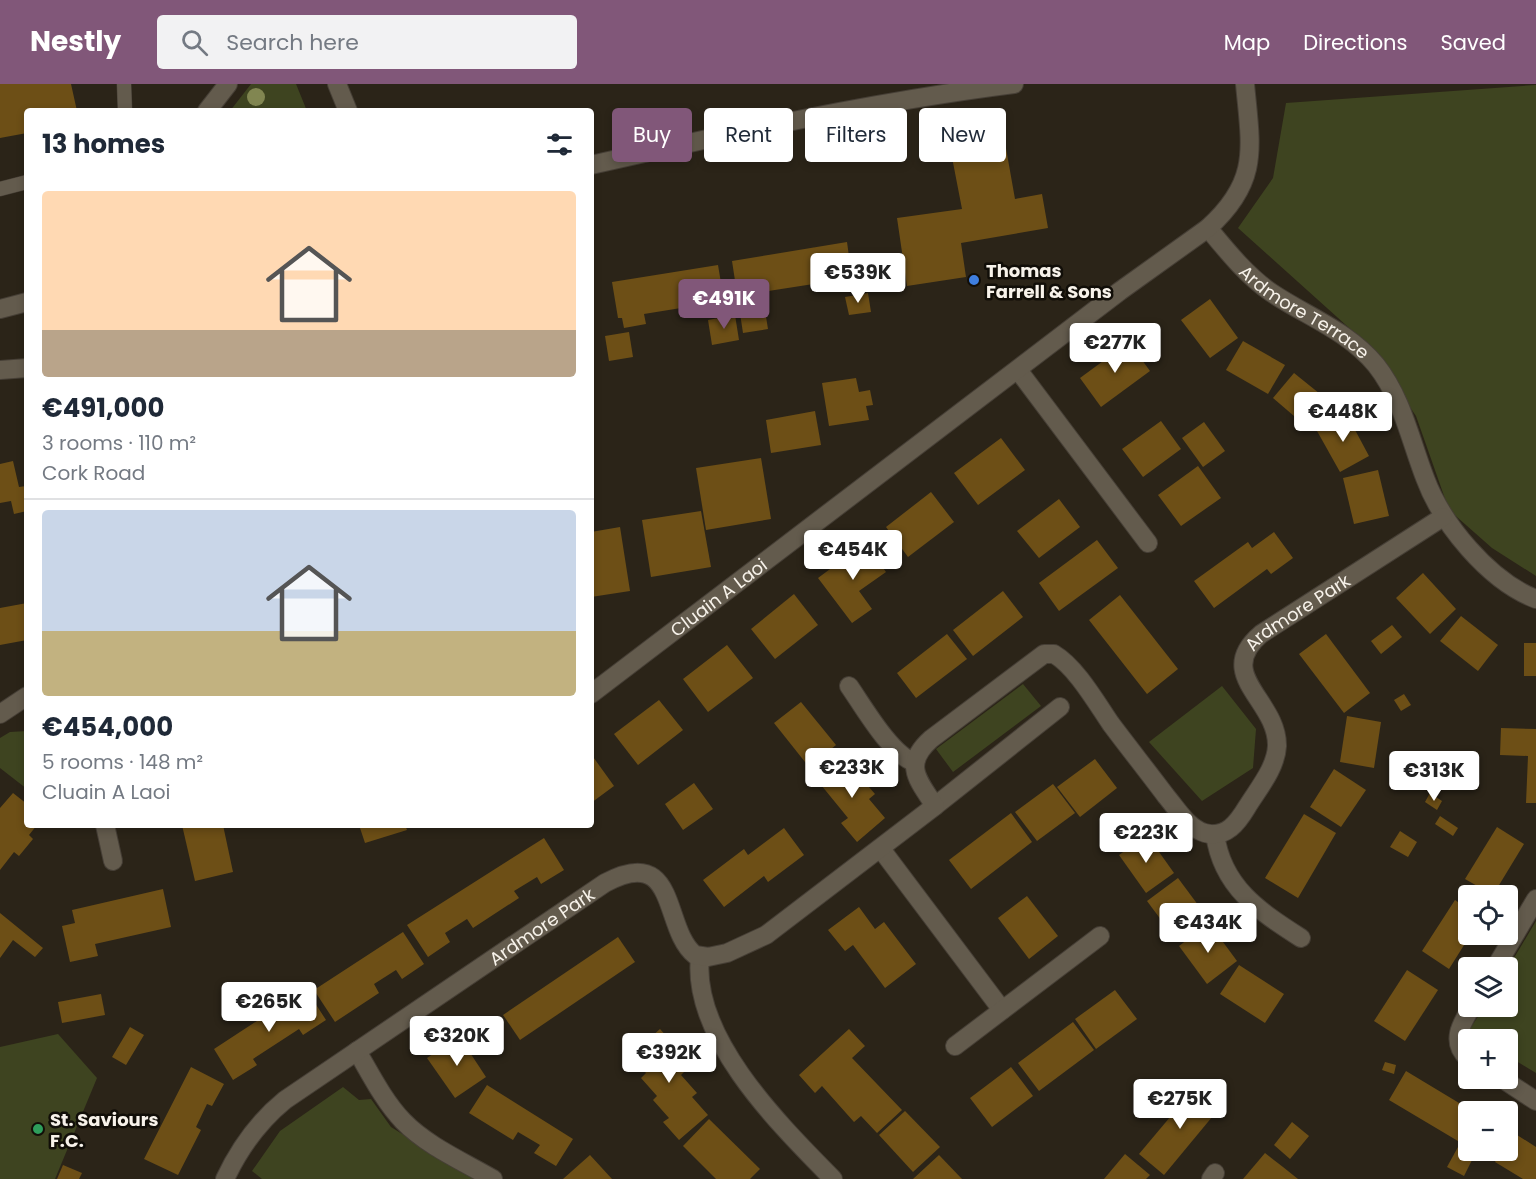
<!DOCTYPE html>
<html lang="en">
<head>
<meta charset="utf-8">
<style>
	:root { --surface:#fff; --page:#f2f2f3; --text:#1f2937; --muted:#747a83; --line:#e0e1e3; --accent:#815779 }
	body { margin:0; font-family:Poppins,sans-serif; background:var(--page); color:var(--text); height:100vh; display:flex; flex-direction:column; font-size:22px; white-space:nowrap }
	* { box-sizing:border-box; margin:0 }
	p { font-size:20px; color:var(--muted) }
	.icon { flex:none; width:33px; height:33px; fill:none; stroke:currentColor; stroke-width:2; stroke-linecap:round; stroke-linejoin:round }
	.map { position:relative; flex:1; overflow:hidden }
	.side { position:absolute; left:24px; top:24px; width:570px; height:720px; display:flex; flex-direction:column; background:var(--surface); border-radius:6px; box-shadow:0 3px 9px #0003 }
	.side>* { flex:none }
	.banner { position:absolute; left:612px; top:24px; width:570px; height:54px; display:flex; gap:12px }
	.tools { position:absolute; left:1458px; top:801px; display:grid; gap:12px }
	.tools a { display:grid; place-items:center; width:60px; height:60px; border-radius:6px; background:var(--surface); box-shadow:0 3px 9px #0003; font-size:30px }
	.price { position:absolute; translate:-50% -51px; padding:0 14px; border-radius:6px; background:#fff; color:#222; font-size:20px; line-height:39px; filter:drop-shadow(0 2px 3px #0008) }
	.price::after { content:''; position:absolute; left:50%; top:36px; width:18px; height:14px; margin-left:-9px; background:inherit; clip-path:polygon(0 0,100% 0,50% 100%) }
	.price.active { background:var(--accent); color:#fff }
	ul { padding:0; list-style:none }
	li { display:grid; align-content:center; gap:12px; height:318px; padding:0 18px }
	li+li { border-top:2px solid var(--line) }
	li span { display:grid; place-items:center; height:186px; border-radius:6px; color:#555 }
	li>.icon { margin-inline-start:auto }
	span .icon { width:108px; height:108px; fill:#fffc; stroke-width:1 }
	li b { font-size:26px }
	h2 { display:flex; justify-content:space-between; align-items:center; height:72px; padding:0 18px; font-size:26px }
	.pill { padding:0 21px; border-radius:6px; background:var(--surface); box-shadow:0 3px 9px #0003; font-size:21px; line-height:54px }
	.pill.active { background:var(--accent); color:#fff }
	header { display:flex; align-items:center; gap:36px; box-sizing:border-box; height:84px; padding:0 30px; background:var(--accent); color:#fff }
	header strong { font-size:28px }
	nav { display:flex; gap:33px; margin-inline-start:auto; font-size:21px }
	.search { width:420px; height:54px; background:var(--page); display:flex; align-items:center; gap:15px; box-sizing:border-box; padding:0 21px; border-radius:6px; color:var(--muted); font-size:22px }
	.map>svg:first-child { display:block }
	.green { fill:#3e4420 }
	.building { fill:#6d4f16 }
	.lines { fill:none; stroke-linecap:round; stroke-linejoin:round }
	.service-casing { stroke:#463f36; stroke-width:15 }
	.minor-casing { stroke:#463f36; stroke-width:20 }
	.tertiary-casing { stroke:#463f36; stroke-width:20 }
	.secondary-casing { stroke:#463f36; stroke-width:20 }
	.service { stroke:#635b4d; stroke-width:14 }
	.minor { stroke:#635b4d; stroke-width:18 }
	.tertiary { stroke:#635b4d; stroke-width:18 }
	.secondary { stroke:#635b4d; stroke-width:18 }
	.tree { fill:#818651 }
	.shop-dot { fill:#3f7fe0; stroke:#110e08; stroke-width:2 }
	.leisure-dot { fill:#2e9e5b; stroke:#110e08; stroke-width:2 }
	.labels { text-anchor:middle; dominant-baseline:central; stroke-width:5; stroke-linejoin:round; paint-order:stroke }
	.poi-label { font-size:18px; font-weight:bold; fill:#f7f2ea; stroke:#110e08; text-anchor:start }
	.street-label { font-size:18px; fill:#f7f2ea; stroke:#110e08 }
</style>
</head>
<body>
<header>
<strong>Nestly</strong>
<div class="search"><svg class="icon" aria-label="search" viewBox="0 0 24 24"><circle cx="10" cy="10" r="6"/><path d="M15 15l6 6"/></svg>Search here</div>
<nav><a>Map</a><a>Directions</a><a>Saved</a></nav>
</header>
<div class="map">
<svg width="1536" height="1095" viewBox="0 0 1536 1095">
	<rect width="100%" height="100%" fill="#2b2418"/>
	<g class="green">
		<polygon points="251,0 296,0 307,27 230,27"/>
		<polygon points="1536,1 1536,492 1492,464 1449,426 1416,332 1367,260 1238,144 1273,94 1286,19"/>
		<polygon points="1023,600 1041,622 953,688 936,665"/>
		<polygon points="1222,602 1256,645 1253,684 1202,717 1149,658"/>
		<polygon points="27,647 27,705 0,684 0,654 10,648"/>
		<polygon points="1536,837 1536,989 1508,972 1508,956 1480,955 1468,948 1484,923 1508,922 1508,884"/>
		<polygon points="58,950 97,994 55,1095 0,1095 0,963"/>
		<polygon points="343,1003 359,1016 371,1015 391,1043 474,1095 262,1095 252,1087 280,1047"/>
	</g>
	<g class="building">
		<polygon points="0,0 71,0 77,27 27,27 27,49 0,54"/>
		<polygon points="1004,53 1015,115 1042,110 1048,144 961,159 966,193 907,202 897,134 962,125 950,63"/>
		<polygon points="847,158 852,194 762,208 768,245 743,249 732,177"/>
		<polygon points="718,181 724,217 644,230 646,240 624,244 622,234 618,234 612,198"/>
		<polygon points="868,209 871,228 849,231 845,213"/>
		<polygon points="1210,215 1238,254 1210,274 1181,236"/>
		<polygon points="735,231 739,256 712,261 708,236"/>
		<polygon points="629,248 633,273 609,277 605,252"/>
		<polygon points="1243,257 1285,281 1268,310 1226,286"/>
		<polygon points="1129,258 1150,287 1101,323 1080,294"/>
		<polygon points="1294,289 1330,318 1308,344 1273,314"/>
		<polygon points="856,294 859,308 870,306 873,321 866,322 869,336 829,342 822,299"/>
		<polygon points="815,327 821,361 771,369 766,336"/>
		<polygon points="1347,331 1369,372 1340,388 1317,347"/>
		<polygon points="1161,337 1181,365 1143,393 1122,365"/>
		<polygon points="1204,338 1225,367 1203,383 1182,354"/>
		<polygon points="1001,354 1025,386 978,421 954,389"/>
		<polygon points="761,374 771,435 706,446 696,384"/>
		<polygon points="13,377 19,403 26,402 27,408 27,427 14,430 11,417 0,419 0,380"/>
		<polygon points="1198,382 1221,414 1181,442 1158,411"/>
		<polygon points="1378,386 1389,432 1354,440 1343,394"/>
		<polygon points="931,408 954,438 908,473 886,443"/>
		<polygon points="1059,415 1080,443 1039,474 1017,447"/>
		<polygon points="701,427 711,483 651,493 642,436"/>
		<polygon points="620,443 630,507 591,513 591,448"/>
		<polygon points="1274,448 1293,474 1271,490 1267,485 1214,524 1194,497 1248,458 1252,464"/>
		<polygon points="1097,456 1118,484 1059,527 1039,499"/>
		<polygon points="865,459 886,488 859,507 872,525 852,539 818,494"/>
		<polygon points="1423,489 1456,525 1430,550 1396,514"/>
		<polygon points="1003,507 1023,533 973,572 953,546"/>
		<polygon points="794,510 818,541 775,575 751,545"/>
		<polygon points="1120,511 1178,585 1147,610 1089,536"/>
		<polygon points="27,519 27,556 0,561 0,524"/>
		<polygon points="1461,532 1498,561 1478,587 1440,557"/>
		<polygon points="1392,541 1402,553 1381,570 1371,557"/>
		<polygon points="947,550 967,575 916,614 897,589"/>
		<polygon points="1326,550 1370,609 1344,629 1299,570"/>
		<rect x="1524" y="559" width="12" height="33"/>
		<polygon points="727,561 753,594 708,628 683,595"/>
		<polygon points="1404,610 1411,621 1401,627 1394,616"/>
		<polygon points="659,616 683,646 638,681 614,650"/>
		<polygon points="801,618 836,661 809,683 774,639"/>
		<polygon points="1347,632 1381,638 1374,684 1340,678"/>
		<polygon points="1501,644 1536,645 1536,719 1526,719 1528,672 1500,671"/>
		<polygon points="591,670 614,702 591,719"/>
		<polygon points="844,674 875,710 869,715 885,734 857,758 841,739 848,734 817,696"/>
		<polygon points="1095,675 1117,704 1080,733 1057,703"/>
		<polygon points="1334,685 1366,706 1341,743 1310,723"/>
		<polygon points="694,699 713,725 683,746 665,720"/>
		<polygon points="1053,700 1075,729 1037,757 1015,728"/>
		<polygon points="13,709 27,720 27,741 37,741 29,751 33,755 19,772 14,768 0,786 0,724"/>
		<polygon points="1430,709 1442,717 1437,726 1425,718"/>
		<polygon points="1011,729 1032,758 971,805 949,776"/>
		<polygon points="1304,730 1336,749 1298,814 1265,794"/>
		<polygon points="1440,732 1458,744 1453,752 1435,740"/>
		<polygon points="182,741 223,741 233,788 195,797"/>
		<polygon points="359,741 405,741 407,746 365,759"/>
		<polygon points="1497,743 1524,760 1493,811 1465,795"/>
		<polygon points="784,744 804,771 768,798 764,792 724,823 703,796 744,765 748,771"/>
		<polygon points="1400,747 1417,758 1408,773 1390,763"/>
		<polygon points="1147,751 1174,789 1146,809 1119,771"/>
		<polygon points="544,754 564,786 541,800 537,793 514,807 519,814 473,844 467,835 445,849 450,858 428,873 407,841"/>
		<polygon points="1178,794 1207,833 1176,856 1147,817"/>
		<polygon points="163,805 171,843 95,860 98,872 70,878 62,842 75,839 72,826"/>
		<polygon points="1027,812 1058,852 1029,875 998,834"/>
		<polygon points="1455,816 1468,825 1468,850 1471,850 1449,885 1422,867"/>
		<polygon points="859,823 875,845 884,838 916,880 885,904 853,861 845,867 828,846"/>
		<polygon points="0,829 43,864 35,873 13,856 0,874"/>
		<polygon points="1209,839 1237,877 1207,900 1179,862"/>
		<polygon points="403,848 424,880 402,895 396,886 374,900 379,909 335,938 314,906"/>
		<polygon points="618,853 635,878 520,956 503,931"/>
		<polygon points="1239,881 1284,910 1265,939 1220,910"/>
		<polygon points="1407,886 1438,906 1405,957 1374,937"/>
		<polygon points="306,905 326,936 303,951 299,945 253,975 257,981 233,996 214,965"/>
		<polygon points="1115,906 1137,935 1096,965 1075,935"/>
		<polygon points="101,910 105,931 62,939 58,918"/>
		<polygon points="1073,938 1094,966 1039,1007 1018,979"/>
		<polygon points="130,943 144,951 126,981 112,973"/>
		<polygon points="660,945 676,963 671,967 687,985 681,991 697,1009 692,1013 708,1031 679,1056 663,1038 669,1034 653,1016 657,1012 641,994 646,989 630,972"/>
		<polygon points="849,945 865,962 852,974 902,1026 877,1049 861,1032 854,1038 822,1002 815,1009 799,991"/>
		<polygon points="459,952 486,993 455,1014 427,974"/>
		<polygon points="1385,978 1396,981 1394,990 1382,986"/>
		<polygon points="191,983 224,1000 212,1022 207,1020 196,1043 201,1046 178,1091 144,1075"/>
		<polygon points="1011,983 1033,1012 992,1043 970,1014"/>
		<polygon points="1406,987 1474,1028 1468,1028 1468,1063 1389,1016"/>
		<polygon points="487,1001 573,1055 556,1082 534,1069 540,1061 518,1048 513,1056 469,1029"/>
		<polygon points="1197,1001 1222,1021 1164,1091 1139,1070"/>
		<polygon points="905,1027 940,1063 913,1088 879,1051"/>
		<polygon points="709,1035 760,1085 750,1095 716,1095 683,1062"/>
		<polygon points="1292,1038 1309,1052 1290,1075 1274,1061"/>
		<polygon points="1514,1049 1536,1063 1536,1095 1523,1095 1495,1078 1502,1066 1508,1066 1508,1059"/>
		<polygon points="1458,1063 1474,1072 1464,1092 1447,1083"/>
		<polygon points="1265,1069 1283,1083 1298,1095 1243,1095"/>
		<polygon points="1125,1070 1150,1091 1146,1095 1104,1095"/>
		<polygon points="590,1071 612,1095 563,1095"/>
		<polygon points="939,1071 962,1095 913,1095"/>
		<polygon points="63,1081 82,1089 79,1095 57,1095"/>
	</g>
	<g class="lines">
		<defs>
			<g id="service">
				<polyline points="124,0 125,27"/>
				<polyline points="0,105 27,98"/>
			</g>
			<g id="minor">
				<path id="s1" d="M1208 144C1227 167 1247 192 1272 209 1308 233 1348 247 1376 281 1402 314 1410 355 1425 394 1442 440 1489 497 1536 515"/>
				<polyline points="0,286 27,284"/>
				<polyline points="1018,286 1148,459"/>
				<path d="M849 602C863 622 891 671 914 678"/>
				<path id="s2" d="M591 610 1120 207 1208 144C1260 97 1251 64 1245 0"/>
				<polyline points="0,630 27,612"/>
				<polyline points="935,722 1060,623"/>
				<polyline points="105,741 113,777"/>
				<path d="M1215 750C1222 803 1259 827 1301 854"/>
				<polyline points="881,765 1002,926"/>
				<path d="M700 873C691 954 781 1042 833 1095"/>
				<polyline points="1495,884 1536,815"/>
				<polyline points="955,962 1100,852"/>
				<path d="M357 967C371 991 384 1017 403 1037 427 1062 464 1078 493 1095"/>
				<path d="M1468 974C1450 958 1461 940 1472 922"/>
				<polyline points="1501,994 1536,1017"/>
				<path id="s3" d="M225 1095C240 1063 258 1038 285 1016L605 799C679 759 662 845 695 871L708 873 727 869 766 851 935 722C917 695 903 680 931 655L1044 570H1054C1076 583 1096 618 1111 640 1129 664 1148 688 1166 712 1177 725 1188 744 1205 749 1226 755 1238 738 1247 723 1258 705 1276 684 1277 662 1278 616 1213 591 1261 550L1443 433"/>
				<polyline points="1211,1095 1215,1089"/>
			</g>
			<g id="tertiary">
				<polyline points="337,0 348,27"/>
				<polyline points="207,27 228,0"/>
			</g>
			<g id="secondary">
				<path d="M591 81C731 49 872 18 1014 0"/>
				<polyline points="0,225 27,218"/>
			</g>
		</defs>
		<use href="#service" class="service-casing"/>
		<use href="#minor" class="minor-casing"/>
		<use href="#tertiary" class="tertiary-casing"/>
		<use href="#secondary" class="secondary-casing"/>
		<use href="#service" class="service"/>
		<use href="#minor" class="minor"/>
		<use href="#tertiary" class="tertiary"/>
		<use href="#secondary" class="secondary"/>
	</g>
	<circle class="tree" cx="256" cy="13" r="9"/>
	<circle class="shop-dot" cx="974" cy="196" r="6"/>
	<circle class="leisure-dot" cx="38" cy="1045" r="6"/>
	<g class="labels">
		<g class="poi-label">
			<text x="986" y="186">Thomas<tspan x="986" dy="21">Farrell &amp; Sons</tspan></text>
			<text x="50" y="1035">St. Saviours<tspan x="50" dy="21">F.C.</tspan></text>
		</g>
		<g class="street-label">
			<text stroke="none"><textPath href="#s1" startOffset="129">Ardmore Terrace</textPath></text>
			<text stroke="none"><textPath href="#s2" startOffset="160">Cluain A Laoi</textPath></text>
			<text stroke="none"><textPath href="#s3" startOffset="1671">Ardmore Park</textPath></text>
			<text stroke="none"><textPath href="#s3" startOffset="410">Ardmore Park</textPath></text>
		</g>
	</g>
</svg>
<div class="tools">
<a><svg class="icon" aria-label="locate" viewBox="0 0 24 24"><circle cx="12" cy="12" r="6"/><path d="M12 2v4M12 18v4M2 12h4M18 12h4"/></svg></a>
<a><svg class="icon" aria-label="layers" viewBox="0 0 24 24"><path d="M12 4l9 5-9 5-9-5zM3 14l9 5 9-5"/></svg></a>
<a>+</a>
<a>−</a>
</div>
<b class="price" style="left:858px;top:220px">€539K</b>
<b class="price active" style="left:724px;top:246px">€491K</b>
<b class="price" style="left:1115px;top:290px">€277K</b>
<b class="price" style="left:1343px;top:359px">€448K</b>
<b class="price" style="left:853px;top:497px">€454K</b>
<b class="price" style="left:852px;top:715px">€233K</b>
<b class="price" style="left:1434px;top:718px">€313K</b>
<b class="price" style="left:1146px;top:780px">€223K</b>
<b class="price" style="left:1208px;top:870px">€434K</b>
<b class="price" style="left:269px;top:949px">€265K</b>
<b class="price" style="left:457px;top:983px">€320K</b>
<b class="price" style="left:669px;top:1000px">€392K</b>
<b class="price" style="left:1180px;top:1046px">€275K</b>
<div class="banner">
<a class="pill active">Buy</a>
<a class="pill">Rent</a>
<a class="pill">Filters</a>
<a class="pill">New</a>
</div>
<section class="side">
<h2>13 homes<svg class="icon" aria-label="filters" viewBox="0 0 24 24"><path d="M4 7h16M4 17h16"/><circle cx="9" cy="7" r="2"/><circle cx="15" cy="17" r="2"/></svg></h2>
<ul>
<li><span style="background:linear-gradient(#ffd9b3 75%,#b9a48a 0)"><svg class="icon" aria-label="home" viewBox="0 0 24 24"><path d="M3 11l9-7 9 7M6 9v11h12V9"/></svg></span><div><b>€491,000</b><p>3 rooms · 110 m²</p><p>Cork Road</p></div></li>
<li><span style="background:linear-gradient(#c9d6e8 65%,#c2b280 0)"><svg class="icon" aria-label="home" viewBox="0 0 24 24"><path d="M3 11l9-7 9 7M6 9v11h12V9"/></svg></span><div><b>€454,000</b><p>5 rooms · 148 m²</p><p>Cluain A Laoi</p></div></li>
</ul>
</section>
</div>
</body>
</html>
